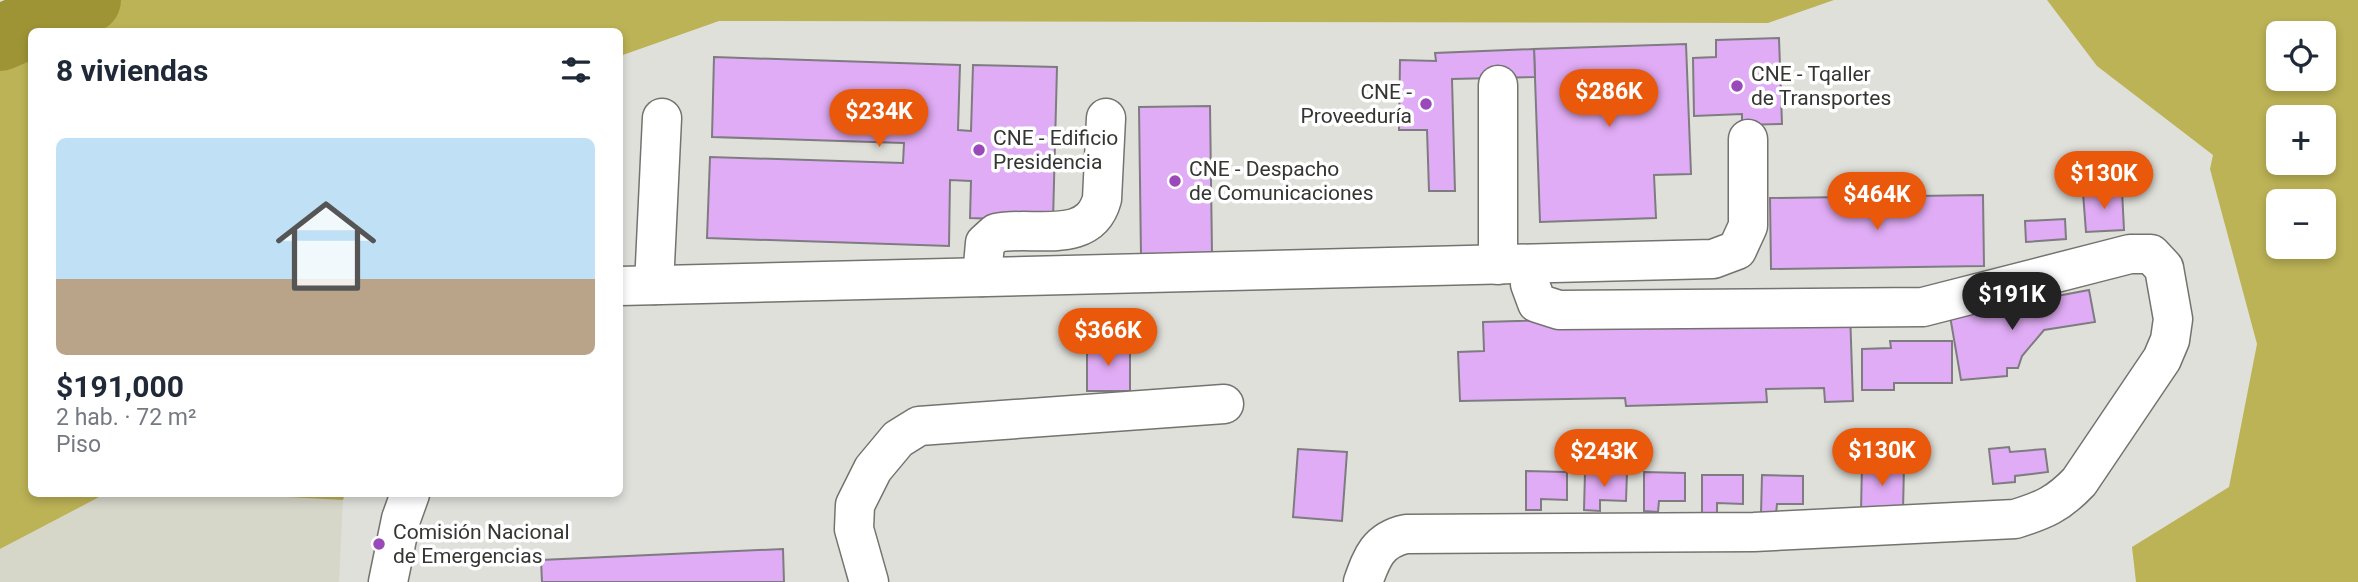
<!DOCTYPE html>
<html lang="es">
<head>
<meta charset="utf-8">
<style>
	:root { --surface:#fff; --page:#f2f2f3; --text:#1f2937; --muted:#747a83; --line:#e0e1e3; --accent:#ea580c }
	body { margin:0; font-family:Roboto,sans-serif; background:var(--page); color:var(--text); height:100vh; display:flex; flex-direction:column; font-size:26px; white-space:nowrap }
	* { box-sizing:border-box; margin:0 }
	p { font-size:23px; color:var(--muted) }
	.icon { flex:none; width:38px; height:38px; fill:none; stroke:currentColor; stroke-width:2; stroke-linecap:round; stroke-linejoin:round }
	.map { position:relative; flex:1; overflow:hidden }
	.sheet { position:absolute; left:28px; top:28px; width:595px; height:469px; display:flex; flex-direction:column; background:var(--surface); border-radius:10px; box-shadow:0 4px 10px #0003 }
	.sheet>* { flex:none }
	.tools { position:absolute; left:2266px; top:21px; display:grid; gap:14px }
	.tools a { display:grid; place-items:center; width:70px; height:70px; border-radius:10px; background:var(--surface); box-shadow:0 4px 10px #0003; font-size:35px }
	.price { position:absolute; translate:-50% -60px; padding:0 16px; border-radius:24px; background:var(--accent); color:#fff; font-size:23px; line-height:46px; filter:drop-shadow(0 2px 4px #0008) }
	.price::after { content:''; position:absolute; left:50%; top:42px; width:21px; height:16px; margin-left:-10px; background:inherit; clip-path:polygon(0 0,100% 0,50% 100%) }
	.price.active { background:#222; color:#fff }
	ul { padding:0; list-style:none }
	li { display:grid; align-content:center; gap:14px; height:371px; padding:0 28px }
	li+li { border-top:2px solid var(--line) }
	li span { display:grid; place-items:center; height:217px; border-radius:10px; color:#555 }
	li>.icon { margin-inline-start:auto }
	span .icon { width:126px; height:126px; fill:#fffc; stroke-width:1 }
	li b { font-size:30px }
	h2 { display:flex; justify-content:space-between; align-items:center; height:84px; padding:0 28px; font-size:30px }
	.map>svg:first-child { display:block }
	.built { fill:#d6d6c9 }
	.forest { fill:#bcb256; fill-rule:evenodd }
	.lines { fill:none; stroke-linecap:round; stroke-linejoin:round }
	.river { stroke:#9e9436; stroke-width:66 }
	.building { fill:#e0acf5; stroke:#7e7c80; stroke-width:2 }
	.minor-casing { stroke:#74736f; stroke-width:41 }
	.minor { stroke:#fff; stroke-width:38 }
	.poi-dot { fill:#9a49b8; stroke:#fff; stroke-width:2.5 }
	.labels { text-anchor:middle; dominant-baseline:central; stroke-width:7; stroke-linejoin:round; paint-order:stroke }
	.poi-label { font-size:21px; fill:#353533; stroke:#fff; text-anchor:start }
</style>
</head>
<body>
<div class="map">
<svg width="2358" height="582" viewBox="0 0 2358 582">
	<rect width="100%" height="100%" fill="#e0e0db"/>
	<polygon class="built" points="105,494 232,494 343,500 339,582 0,582 0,549"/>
	<g class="forest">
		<polygon points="18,0 1834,0 1768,23 719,21 620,56 620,32 32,32 32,494 105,494 0,549 0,7"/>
		<path d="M2047 0H2358V582H2136L2132 547 2229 487 2257 344 2210 169 2213 155 2097 66ZM2324 33V79H2278V33ZM2324 117V163H2278V117ZM2278 201H2324V247H2278Z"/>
		<polygon points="232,494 345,494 343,500"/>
	</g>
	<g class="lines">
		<polyline class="river" points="0,38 88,0"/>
	</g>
	<g class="building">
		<polygon points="1779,38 1782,124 1742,125 1742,114 1694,116 1693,58 1716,57 1716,40"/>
		<polygon points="1686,44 1691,174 1654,175 1656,218 1540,222 1534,49"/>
		<polygon points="1534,49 1535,77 1452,79 1455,191 1429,191 1427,130 1399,130 1400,60 1436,61 1435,53"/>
		<polygon points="714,57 960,65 958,130 971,131 973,65 1057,67 1053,221 970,218 971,181 950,180 949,246 707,238 710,157 903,163 904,143 712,137"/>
		<polygon points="1210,106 1212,254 1141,256 1139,107"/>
		<polygon points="2122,190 2124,230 2086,232 2083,193"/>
		<polygon points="1983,195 1984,266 1771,269 1770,198"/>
		<polygon points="2065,219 2066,239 2026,242 2025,221"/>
		<polygon points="2089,290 2095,322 2044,330 2022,356 2018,368 2007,368 2007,376 1961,380 1950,316"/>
		<polygon points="1850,311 1853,401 1825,402 1824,388 1766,389 1767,402 1626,406 1625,398 1460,401 1458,352 1484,351 1483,322"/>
		<polygon points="1890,341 1952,341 1952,383 1894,383 1894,390 1862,390 1862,349 1891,348"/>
		<rect x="1087" y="344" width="43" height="47"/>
		<polygon points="2009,447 2010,452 2045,449 2048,472 2015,476 2015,482 1993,484 1989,449"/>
		<polygon points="1298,449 1347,452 1342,521 1293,517"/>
		<polygon points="1862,463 1904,464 1903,512 1861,511"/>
		<polygon points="1526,471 1567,472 1567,500 1541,499 1541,510 1526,510"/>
		<polygon points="1585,472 1627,472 1626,501 1600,500 1600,511 1584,510"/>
		<polygon points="1644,472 1685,473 1685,501 1659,501 1658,512 1644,511"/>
		<polygon points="1702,475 1743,475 1743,504 1717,503 1717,513 1702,513"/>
		<polygon points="1762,475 1803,476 1803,504 1777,504 1776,514 1761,514"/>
		<polygon points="783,549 784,582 542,582 541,560"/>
	</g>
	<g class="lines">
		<defs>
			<g id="minor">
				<polyline points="1498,85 1498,265"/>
				<path d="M982 277 985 243 996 233C1032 225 1089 247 1102 199L1106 118"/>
				<polyline points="654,285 662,118"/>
				<polyline points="620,286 1713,259 1737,250 1748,226 1748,139"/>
				<polyline points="388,582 401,519 410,494"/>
				<polyline points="869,582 854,529 855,505 873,469 898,439 919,426 1224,404"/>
				<path d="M1363 582C1372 557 1378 540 1406 534L1754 532 2015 519C2044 510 2058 504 2079 482L2162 359 2170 340 2173 319 2164 268 2151 254H2130L1923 307 1559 310 1537 303 1530 284V264"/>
			</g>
		</defs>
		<use href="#minor" class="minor-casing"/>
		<use href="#minor" class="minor"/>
	</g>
	<g class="poi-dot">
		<circle cx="1737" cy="86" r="7"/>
		<circle cx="1426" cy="104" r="7"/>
		<circle cx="979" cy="150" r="7"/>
		<circle cx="1175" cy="181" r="7"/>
		<circle cx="379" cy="544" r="7"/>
	</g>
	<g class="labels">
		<g class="poi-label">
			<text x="1751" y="74">CNE - Tqaller<tspan x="1751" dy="24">de Transportes</tspan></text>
			<text x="1412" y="92" text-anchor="end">CNE -<tspan x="1412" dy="24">Proveeduría</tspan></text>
			<text x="993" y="138">CNE - Edificio<tspan x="993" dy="24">Presidencia</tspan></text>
			<text x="1189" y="169">CNE - Despacho<tspan x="1189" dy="24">de Comunicaciones</tspan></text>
			<text x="393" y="532">Comisión Nacional<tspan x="393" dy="24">de Emergencias</tspan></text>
		</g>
	</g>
</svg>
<div class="tools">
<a><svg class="icon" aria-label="locate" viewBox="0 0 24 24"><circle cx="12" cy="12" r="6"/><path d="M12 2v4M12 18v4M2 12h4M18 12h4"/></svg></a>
<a>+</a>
<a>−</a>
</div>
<b class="price" style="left:1609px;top:129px">$286K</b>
<b class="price" style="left:879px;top:149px">$234K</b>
<b class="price" style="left:2104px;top:211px">$130K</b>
<b class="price" style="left:1877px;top:232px">$464K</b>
<b class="price active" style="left:2012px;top:332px">$191K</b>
<b class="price" style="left:1108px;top:368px">$366K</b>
<b class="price" style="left:1882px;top:488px">$130K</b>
<b class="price" style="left:1604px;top:489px">$243K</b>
<section class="sheet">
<h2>8 viviendas<svg class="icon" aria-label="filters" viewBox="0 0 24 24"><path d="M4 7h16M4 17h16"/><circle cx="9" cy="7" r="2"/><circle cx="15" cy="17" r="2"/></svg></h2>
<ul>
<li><span style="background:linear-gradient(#bfe0f5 65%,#b9a48a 0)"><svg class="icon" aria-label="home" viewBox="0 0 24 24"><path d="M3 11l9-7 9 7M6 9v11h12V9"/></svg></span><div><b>$191,000</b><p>2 hab. · 72 m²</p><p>Piso</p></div></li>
</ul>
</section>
</div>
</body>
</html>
